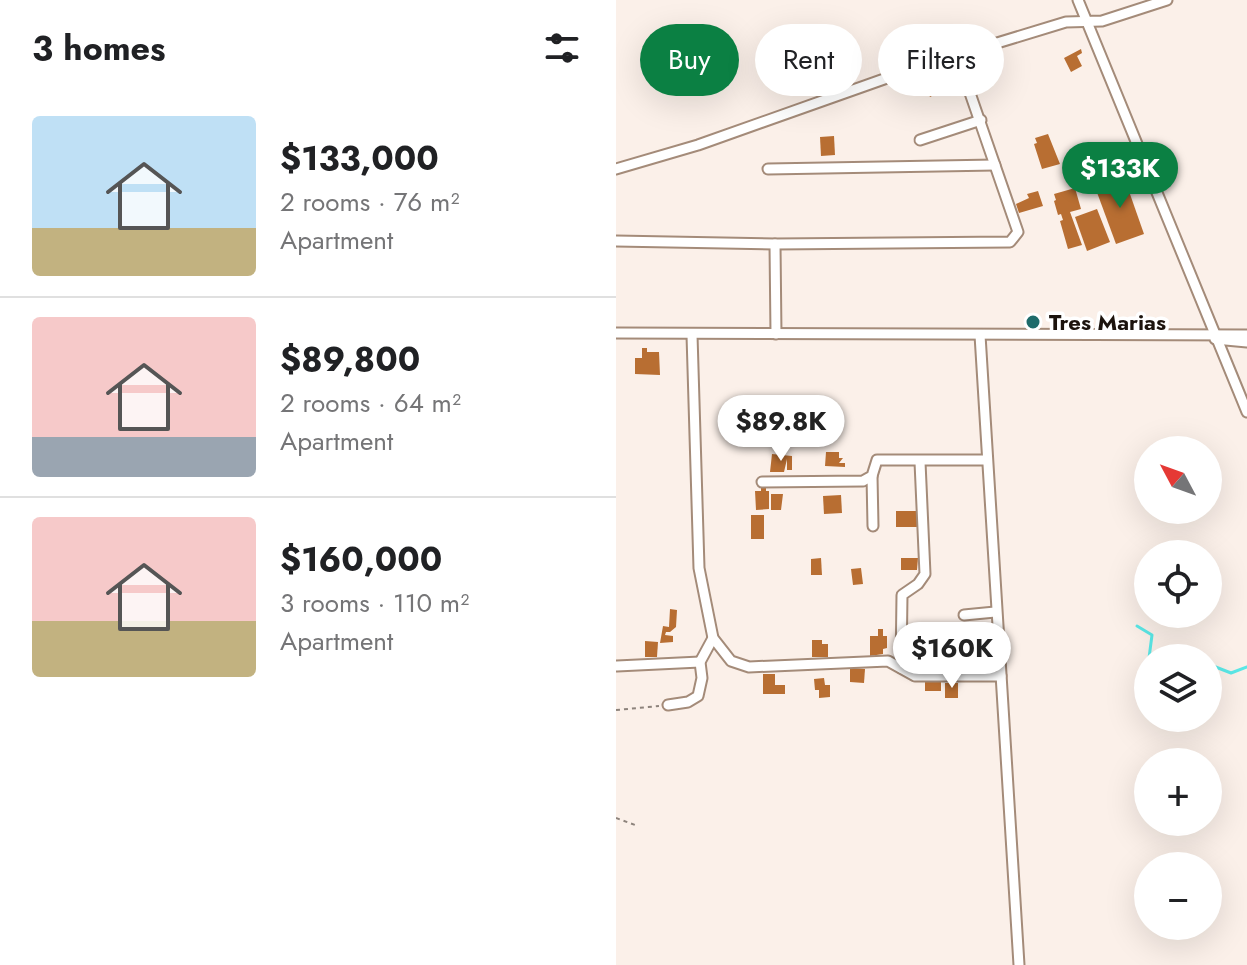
<!DOCTYPE html>
<html lang="en">
<head>
<meta charset="utf-8">
<style>
	:root { --surface:#fff; --page:#f2f2f2; --text:#202124; --muted:#757577; --line:#e0e0e0; --accent:#0b8043 }
	body { margin:0; font-family:Jost,sans-serif; background:var(--page); color:var(--text); height:100vh; display:flex; flex-direction:column; font-size:30px; white-space:nowrap }
	* { box-sizing:border-box; margin:0 }
	p { font-size:26px; color:var(--muted) }
	.icon { flex:none; width:44px; height:44px; fill:none; stroke:currentColor; stroke-width:2; stroke-linecap:round; stroke-linejoin:round }
	.map { position:relative; flex:1; overflow:hidden }
	.panel { display:flex; flex-direction:column; background:var(--surface); width:616px }
	.panel>* { flex:none }
	.hud { position:absolute; left:24px; top:24px; width:486px; height:72px; display:flex; gap:16px }
	.needle { width:52px; rotate:311deg }
	.controls { position:absolute; left:518px; top:436px; display:grid; gap:16px }
	.controls a { display:grid; place-items:center; width:88px; height:88px; border-radius:50%; background:var(--surface); box-shadow:0 8px 32px #0002; font-size:40px }
	.price { position:absolute; translate:-50% -68px; padding:0 18px; border-radius:28px; background:#fff; color:#222; font-size:26px; line-height:52px; filter:drop-shadow(0 2px 4px #0008) }
	.price::after { content:''; position:absolute; left:50%; top:48px; width:24px; height:18px; margin-left:-12px; background:inherit; clip-path:polygon(0 0,100% 0,50% 100%) }
	.price.current { background:var(--accent); color:#fff }
	ul { padding:0; list-style:none }
	li { display:flex; align-items:center; gap:24px; height:200px; padding:0 32px }
	li+li { border-top:2px solid var(--line) }
	li span { display:grid; place-items:center; flex:none; width:224px; height:160px; border-radius:8px; color:#555 }
	li>.icon { margin-inline-start:auto }
	span .icon { width:96px; height:96px; fill:#fffc; stroke-width:1 }
	li b { font-size:34px }
	h2 { display:flex; justify-content:space-between; align-items:center; height:96px; padding:0 32px; font-size:34px }
	.pill { padding:0 28px; border-radius:36px; background:var(--surface); box-shadow:0 8px 32px #0002; font-size:28px; line-height:72px }
	.pill.current { background:var(--accent); color:#fff }
	main { display:flex; flex:1; min-height:0 }
	.map>svg:first-child { display:block }
	.lines { fill:none; stroke-linecap:round; stroke-linejoin:round }
	.stream { stroke:#5be8e7; stroke-width:3 }
	.building { fill:#b86e32 }
	.minor-casing { stroke:#a48b79; stroke-width:13 }
	.path { stroke:#8d837c; stroke-width:2; stroke-dasharray:4 4; stroke-linecap:butt }
	.minor { stroke:#fff; stroke-width:9 }
	.poi-dot { fill:#1e6b6a; stroke:#fff; stroke-width:3 }
	.labels { text-anchor:middle; dominant-baseline:central; stroke-width:7; stroke-linejoin:round; paint-order:stroke }
	.poi-label { font-size:22px; font-weight:bold; fill:#1c130d; stroke:#fff; text-anchor:start }
</style>
</head>
<body>
<main>
<section class="panel">
<h2>3 homes<svg class="icon" aria-label="filters" viewBox="0 0 24 24"><path d="M4 7h16M4 17h16"/><circle cx="9" cy="7" r="2"/><circle cx="15" cy="17" r="2"/></svg></h2>
<ul>
<li><span style="background:linear-gradient(#bfe0f5 70%,#c2b280 0)"><svg class="icon" aria-label="home" viewBox="0 0 24 24"><path d="M3 11l9-7 9 7M6 9v11h12V9"/></svg></span><div><b>$133,000</b><p>2 rooms · 76 m²</p><p>Apartment</p></div></li>
<li><span style="background:linear-gradient(#f6c9c9 75%,#9aa5b1 0)"><svg class="icon" aria-label="home" viewBox="0 0 24 24"><path d="M3 11l9-7 9 7M6 9v11h12V9"/></svg></span><div><b>$89,800</b><p>2 rooms · 64 m²</p><p>Apartment</p></div></li>
<li><span style="background:linear-gradient(#f6c9c9 65%,#c2b280 0)"><svg class="icon" aria-label="home" viewBox="0 0 24 24"><path d="M3 11l9-7 9 7M6 9v11h12V9"/></svg></span><div><b>$160,000</b><p>3 rooms · 110 m²</p><p>Apartment</p></div></li>
</ul>
</section>
<div class="map">
<svg width="631" height="965" viewBox="0 0 631 965">
	<rect width="100%" height="100%" fill="#fbf0e9"/>
	<g class="lines">
		<g class="stream">
			<polyline points="521,626 536,635 533,658"/>
			<polyline points="550,658 567,654 576,658"/>
			<polyline points="532,663 532,665"/>
			<polyline points="592,664 615,673 631,667"/>
		</g>
	</g>
	<g class="building">
		<polygon points="465,49 466,53 461,56 466,66 455,72 448,58"/>
		<polygon points="318,78 329,89 314,97 311,90 315,89 313,79"/>
		<polygon points="432,134 444,164 426,169 418,144 421,143 419,138"/>
		<polygon points="218,136 219,155 205,156 204,137"/>
		<polygon points="508,177 528,234 500,244 479,187"/>
		<polygon points="459,188 465,209 454,212 466,245 452,249 444,221 447,220 445,214 442,215 438,201 440,200 438,194"/>
		<polygon points="422,191 427,206 403,213 400,204 413,198 411,194"/>
		<polygon points="481,209 494,242 471,251 459,217"/>
		<polygon points="26,348 31,348 31,352 43,352 44,375 19,374 19,358 26,358"/>
		<polygon points="210,452 223,452 223,458 227,458 223,463 229,463 229,467 209,466"/>
		<polygon points="156,454 176,456 176,470 171,470 171,459 168,472 154,472"/>
		<polygon points="145,485 150,485 150,491 153,491 153,509 140,510 139,491 145,491"/>
		<polygon points="155,494 167,494 165,510 155,510"/>
		<polygon points="225,495 226,513 208,514 207,496"/>
		<rect x="280" y="511" width="22" height="16"/>
		<rect x="135" y="515" width="13" height="24"/>
		<polygon points="205,558 206,575 195,575 195,559"/>
		<polygon points="285,558 302,558 301,570 285,570"/>
		<polygon points="245,568 247,584 237,585 235,569"/>
		<polygon points="54,609 61,610 60,627 54,632 50,632 49,635 57,636 57,642 44,643 47,626 53,627"/>
		<polygon points="262,629 267,629 267,636 271,636 271,648 267,649 267,654 254,656 254,636 262,636"/>
		<polygon points="196,640 206,640 206,644 212,644 212,657 196,657"/>
		<polygon points="29,641 42,642 41,657 29,657"/>
		<polygon points="305,646 307,660 296,662 294,647"/>
		<polygon points="234,668 249,669 248,683 234,682"/>
		<polygon points="147,674 159,674 159,685 169,685 169,694 147,694"/>
		<polygon points="208,678 209,685 214,685 214,697 203,698 203,690 199,690 198,679"/>
		<rect x="309" y="680" width="16" height="11"/>
		<rect x="329" y="683" width="13" height="15"/>
	</g>
	<g class="lines">
		<defs>
			<g id="minor">
				<polyline points="462,0 631,412"/>
				<polyline points="304,140 365,120"/>
				<polyline points="0,169 82,145 302,67 450,22 486,21 551,0"/>
				<polyline points="152,169 379,165"/>
				<polyline points="0,241 159,244 394,242 402,232 345,67"/>
				<polyline points="159,244 160,334"/>
				<polyline points="0,333 631,335"/>
				<polyline points="76,335 83,568 97,638 115,661 133,667 272,661 299,676 385,676"/>
				<polyline points="364,335 403,965"/>
				<polyline points="599,339 631,342"/>
				<polyline points="256,476 257,526"/>
				<polyline points="146,482 247,481 256,476 261,460 369,460"/>
				<polyline points="348,615 379,612"/>
				<polyline points="1,666 84,662"/>
				<polyline points="285,668 286,595 302,584 309,574 304,462"/>
				<polyline points="52,705 72,702 82,696 86,678 84,662 97,638"/>
			</g>
		</defs>
		<use href="#minor" class="minor-casing"/>
		<g class="path">
			<polyline points="0,710 43,706"/>
			<polyline points="0,818 22,826"/>
		</g>
		<use href="#minor" class="minor"/>
	</g>
	<circle class="poi-dot" cx="417" cy="322" r="8"/>
	<g class="labels">
		<g class="poi-label">
			<text x="433" y="322">Tres Marias</text>
		</g>
	</g>
</svg>
<div class="controls">
<a><svg class="needle" viewBox="-14 -14 28 28"><path d="M0-13l5 13h-10z" fill="#e53935"/><path d="M0 13l5-13h-10z" fill="#757577"/></svg></a>
<a><svg class="icon" aria-label="locate" viewBox="0 0 24 24"><circle cx="12" cy="12" r="6"/><path d="M12 2v4M12 18v4M2 12h4M18 12h4"/></svg></a>
<a><svg class="icon" aria-label="layers" viewBox="0 0 24 24"><path d="M12 4l9 5-9 5-9-5zM3 14l9 5 9-5"/></svg></a>
<a>+</a>
<a>−</a>
</div>
<b class="price current" style="left:504px;top:210px">$133K</b>
<b class="price" style="left:165px;top:463px">$89.8K</b>
<b class="price" style="left:336px;top:690px">$160K</b>
<div class="hud">
<a class="pill current">Buy</a>
<a class="pill">Rent</a>
<a class="pill">Filters</a>
</div>
</div>
</main>
</body>
</html>
